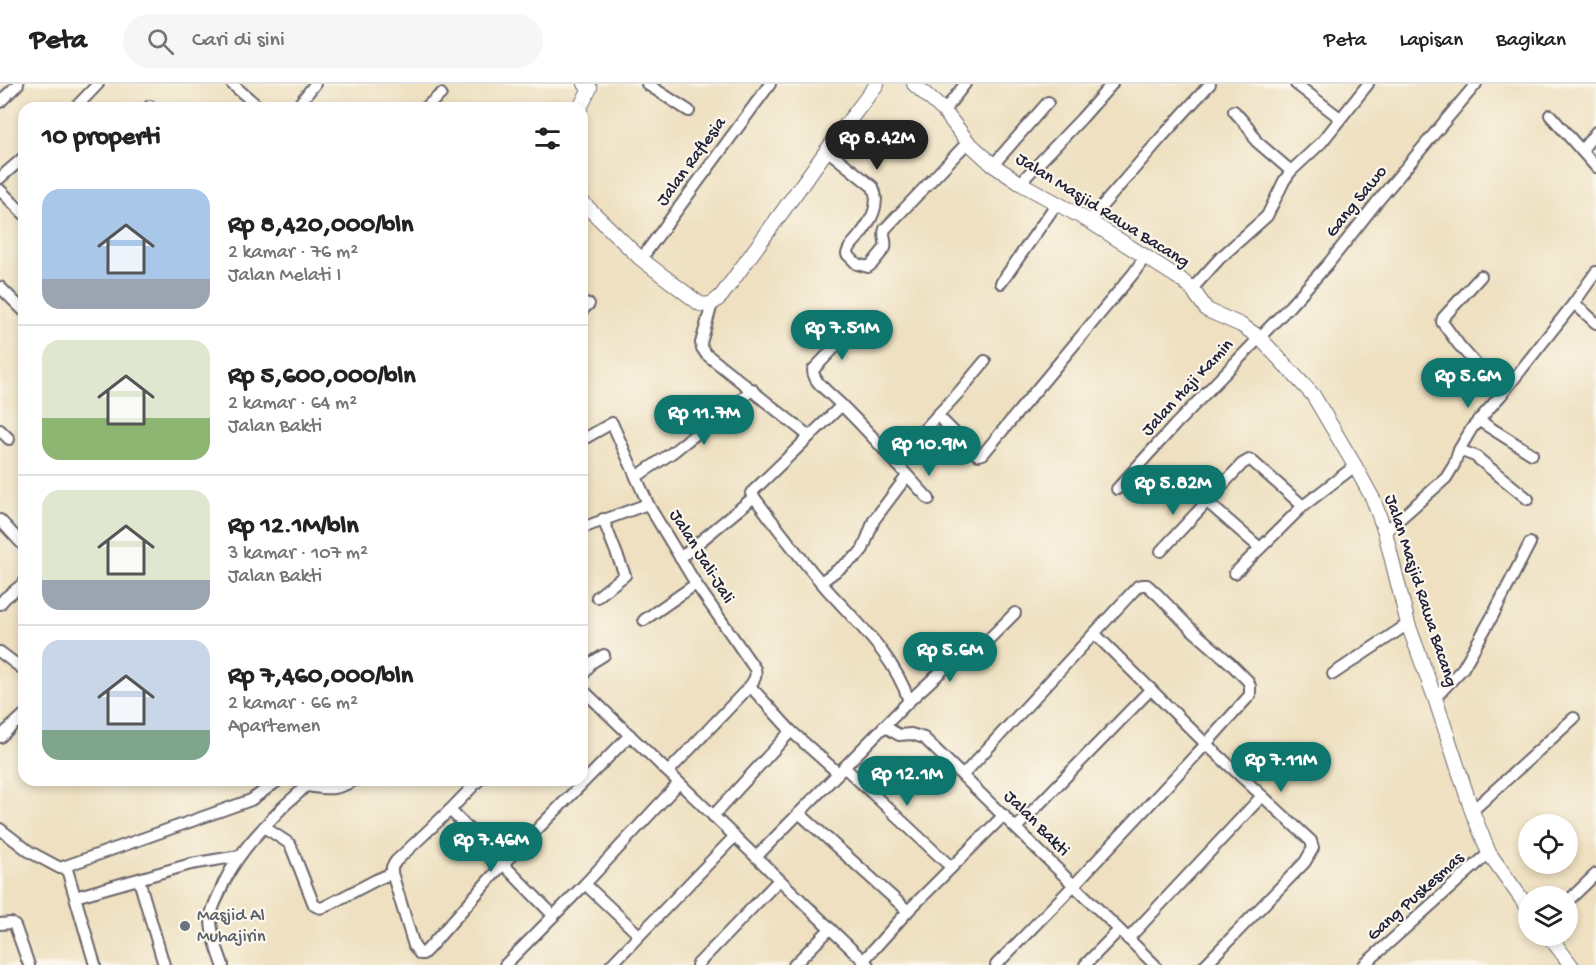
<!DOCTYPE html>
<html lang="id">
<head>
<meta charset="utf-8">
<style>
	:root { --surface:#fff; --page:#f6f6f6; --text:#222; --muted:#767676; --line:#e0e0e0; --accent:#0f766e }
	body { margin:0; font-family:"Gochi Hand",sans-serif; background:var(--page); color:var(--text); height:100vh; display:flex; flex-direction:column; font-size:22px; white-space:nowrap }
	* { box-sizing:border-box; margin:0 }
	p { font-size:20px; color:var(--muted) }
	.icon { flex:none; width:33px; height:33px; fill:none; stroke:currentColor; stroke-width:2; stroke-linecap:round; stroke-linejoin:round }
	.map { position:relative; flex:1; overflow:hidden }
	.panel { position:absolute; left:18px; top:18px; width:570px; height:684px; display:flex; flex-direction:column; background:var(--surface); border-radius:18px; box-shadow:0 3px 9px #0003 }
	.panel>* { flex:none }
	.fabs { position:absolute; left:1518px; top:730px; display:grid; gap:12px }
	.fabs a { display:grid; place-items:center; width:60px; height:60px; border-radius:50%; background:var(--surface); box-shadow:0 3px 9px #0003; font-size:30px }
	.price { position:absolute; translate:-50% -51px; padding:0 14px; border-radius:21px; background:var(--accent); color:#fff; font-size:20px; line-height:39px; filter:drop-shadow(0 2px 3px #0008) }
	.price::after { content:''; position:absolute; left:50%; top:36px; width:18px; height:14px; margin-left:-9px; background:inherit; clip-path:polygon(0 0,100% 0,50% 100%) }
	.price.current { background:#222; color:#fff }
	ul { padding:0; list-style:none }
	li { display:flex; align-items:center; gap:18px; height:150px; padding:0 24px }
	li+li { border-top:2px solid var(--line) }
	li span { display:grid; place-items:center; flex:none; width:168px; height:120px; border-radius:18px; color:#555 }
	li>.icon { margin-inline-start:auto }
	span .icon { width:72px; height:72px; fill:#fffc; stroke-width:1 }
	li b { font-size:26px }
	h2 { display:flex; justify-content:space-between; align-items:center; height:72px; padding:0 24px; font-size:26px }
	header { display:flex; align-items:center; gap:36px; box-sizing:border-box; height:84px; padding:0 30px; background:var(--surface); border-bottom:2px solid var(--line) }
	header strong { font-size:28px }
	nav { display:flex; gap:33px; margin-inline-start:auto; font-size:21px }
	.search { width:420px; height:54px; background:var(--page); display:flex; align-items:center; gap:15px; box-sizing:border-box; padding:0 21px; border-radius:33px; color:var(--muted); font-size:22px }
	.map>svg:first-child { display:block }
	.lines { fill:none; stroke-linecap:round; stroke-linejoin:round }
	.minor-casing { stroke:#69646a; stroke-width:14 }
	.tertiary-casing { stroke:#69646a; stroke-width:16 }
	.minor { stroke:#fff; stroke-width:10 }
	.tertiary { stroke:#fff; stroke-width:14 }
	.worship-dot { fill:#6b7280; stroke:#fbf7ec; stroke-width:2 }
	.labels { text-anchor:middle; dominant-baseline:central; stroke-width:4.5; stroke-linejoin:round; paint-order:stroke }
	.street-label { font-size:18px; fill:#22223b; stroke:#fbf7ec }
	.worship-label { font-size:18px; fill:#5b616d; stroke:#fbf7ec; text-anchor:start }
</style>
</head>
<body>
<header>
<strong>Peta</strong>
<div class="search"><svg class="icon" aria-label="search" viewBox="0 0 24 24"><circle cx="10" cy="10" r="6"/><path d="M15 15l6 6"/></svg>Cari di sini</div>
<nav><a>Peta</a><a>Lapisan</a><a>Bagikan</a></nav>
</header>
<div class="map">
<svg width="1596" height="881" viewBox="0 0 1596 881">
	<rect width="100%" height="100%" fill="#fbf7ec"/>
	<filter id="ink" filterUnits="userSpaceOnUse"><feTurbulence type="fractalNoise" baseFrequency=".0167" numOctaves="2"/><feDisplacementMap in="SourceGraphic" scale="12" xChannelSelector="R" yChannelSelector="G"/><feConvolveMatrix kernelMatrix="1 2 1 2 8 2 1 2 1" color-interpolation-filters="sRGB"/></filter>
	<filter id="wash" filterUnits="userSpaceOnUse"><feTurbulence type="fractalNoise" baseFrequency=".008" numOctaves="4" result="noise"/><feDisplacementMap in="SourceGraphic" scale="24" xChannelSelector="R" yChannelSelector="G"/><feGaussianBlur stdDeviation="1.35" result="paint"/><feColorMatrix in="noise" values="0 0 0 0 0 0 0 0 0 0 0 0 0 0 0 0 0 1.4 0 .05"/><feComposite in="paint" operator="in"/></filter>
	<g filter="url(#wash)">
		<rect width="100%" height="100%" fill="#eee0c0"/>
	</g>
	<g filter="url(#ink)">
		<g class="lines">
			<defs>
				<g id="minor">
					<polyline points="232,0 260,24"/>
					<polyline points="647,0 689,27"/>
					<polyline points="1296,0 1340,34"/>
					<polyline points="0,18 18,0"/>
					<polyline points="75,24 98,0"/>
					<polyline points="148,24 150,22"/>
					<polyline points="296,24 315,0"/>
					<polyline points="425,24 441,10"/>
					<polyline points="944,27 965,0"/>
					<polyline points="1234,27 1249,44 1256,57 1291,87"/>
					<polyline points="1550,31 1596,83"/>
					<path d="M827 66 873 103C881 120 871 137 860 151 855 158 849 161 847 170L857 180 868 183 872 180 885 164C887 157 882 152 885 145L968 58"/>
					<polyline points="1582,66 1596,48"/>
					<polyline points="993,81 1048,18"/>
					<polyline points="0,94 24,73"/>
					<polyline points="1020,99 1082,34 1112,0"/>
					<polyline points="0,106 24,130"/>
					<polyline points="1089,137 1160,55 1210,0"/>
					<polyline points="641,175 770,0"/>
					<polyline points="1481,192 1443,234 1442,238 1459,261 1502,310"/>
					<polyline points="1001,199 1057,119"/>
					<polyline points="0,203 24,227"/>
					<polyline points="1192,205 1220,174 1267,132 1284,97 1291,87 1322,58 1368,0"/>
					<polyline points="1574,219 1596,239"/>
					<polyline points="712,220 701,259 702,264 706,270 809,352"/>
					<polyline points="582,226 589,220"/>
					<path d="M864 233 813 286C813 297 825 305 832 312 867 344 897 381 929 415"/>
					<path d="M842 321 751 409C775 441 799 473 825 503 856 538 894 571 909 617"/>
					<polyline points="937,331 974,368 978,371 983,370 1133,190 1145,173"/>
					<polyline points="1478,336 1532,370"/>
					<polyline points="0,346 9,355"/>
					<polyline points="582,356 612,339 649,422"/>
					<polyline points="1459,366 1475,372 1528,415"/>
					<polyline points="898,381 922,348 960,307 985,277"/>
					<polyline points="636,393 673,368 688,356 713,338 733,323 752,305"/>
					<polyline points="1117,405 1174,342 1289,223 1328,180 1377,118 1476,0"/>
					<polyline points="1206,417 1260,464"/>
					<polyline points="0,436 24,462"/>
					<path d="M582 444 645 421 649 422 696 500 755 585C757 593 754 596 750 602"/>
					<polyline points="1385,448 1446,394 1454,381 1459,366 1472,344 1502,310 1574,219 1596,188"/>
					<polyline points="1161,467 1242,380 1249,376 1252,377 1303,422"/>
					<polyline points="680,474 754,413"/>
					<polyline points="1235,489 1303,422 1355,382"/>
					<polyline points="821,498 858,471 863,465 874,436 907,392"/>
					<polyline points="597,513 625,491 603,435"/>
					<polyline points="0,520 5,514 24,499"/>
					<polyline points="644,536 696,500"/>
					<polyline points="1095,550 1206,660 1311,757 1313,764 1305,778 1205,881"/>
					<polyline points="0,568 24,586"/>
					<polyline points="1333,590 1408,540"/>
					<polyline points="582,593 591,579 604,571"/>
					<polyline points="582,605 868,881"/>
					<polyline points="1435,614 1463,584 1493,531 1530,459"/>
					<polyline points="884,642 899,651 911,650 924,654 1155,881"/>
					<polyline points="0,653 24,631"/>
					<polyline points="844,683 951,783"/>
					<polyline points="668,688 750,602 791,647 838,689"/>
					<polyline points="963,691 1138,502 1142,501 1147,501 1158,511 1190,544 1230,579 1248,597 1250,602 1250,611 1206,660 1074,801 996,881"/>
					<polyline points="479,696 450,726 396,777 392,783 392,789 414,862 420,870 423,870 428,865 503,780 630,651"/>
					<path d="M307 702C329 705 334 707 355 696"/>
					<polyline points="450,726 553,831"/>
					<polyline points="1472,727 1574,634"/>
					<polyline points="799,729 908,827"/>
					<polyline points="713,732 791,647"/>
					<path d="M264 743 290 760 314 821C320 825 322 824 328 821L376 796 392 789"/>
					<polyline points="1016,744 1151,605"/>
					<polyline points="0,745 30,768 60,784 251,716 279,696"/>
					<polyline points="756,773 909,617 971,560 982,562 1015,529"/>
					<polyline points="66,782 95,881"/>
					<polyline points="139,796 164,881"/>
					<polyline points="585,800 639,851"/>
					<polyline points="75,813 191,780 239,772"/>
					<polyline points="1568,817 1596,790"/>
					<polyline points="0,840 11,839 15,842 29,881"/>
					<polyline points="1128,855 1262,712"/>
					<polyline points="863,877 908,827 1004,731"/>
					<path d="M223 881C218 866 210 848 211 832 212 824 216 817 219 810 232 776 256 751 281 725 290 715 303 708 310 696"/>
					<polyline points="505,881 585,800 679,699"/>
					<polyline points="611,881 734,753"/>
					<polyline points="697,881 779,796"/>
					<polyline points="794,881 830,845"/>
					<polyline points="1085,881 1119,846"/>
					<polyline points="1364,881 1489,769"/>
				</g>
				<g id="tertiary">
					<polyline points="914,0 944,27 968,58 993,81 1020,99 1089,137 1179,194 1192,205 1207,226 1241,241 1259,253 1313,311 1355,382 1373,415 1385,448 1408,540 1435,614 1472,727 1489,769 1528,824"/>
					<polyline points="580,24 590,4 585,0"/>
					<path d="M582 118 641 175 700 220C711 222 715 218 722 211L827 66 877 0"/>
					<polyline points="1549,852 1571,881"/>
				</g>
			</defs>
			<use href="#minor" class="minor-casing"/>
			<use href="#tertiary" class="tertiary-casing"/>
			<use href="#minor" class="minor"/>
			<use href="#tertiary" class="tertiary"/>
		</g>
	</g>
	<circle class="worship-dot" cx="185" cy="842" r="6"/>
	<g class="labels">
		<g class="street-label">
			<text transform="translate(692 78) rotate(-54)">Jalan Raflesia</text>
			<text transform="translate(1357 118) rotate(-51)">Gang Sawo</text>
			<text transform="translate(1102 127) rotate(32)">Jalan Masjid Rawa Bacang</text>
			<text transform="translate(1188 304) rotate(-47)">Jalan Haji Kamin</text>
			<text transform="translate(701 473) rotate(58)">Jalan Jali-Jali</text>
			<text transform="translate(1420 507) rotate(72)">Jalan Masjid Rawa Bacang</text>
			<text transform="translate(1036 740) rotate(45)">Jalan Bakti</text>
			<text transform="translate(1416 813) rotate(-42)">Gang Puskesmas</text>
		</g>
		<g class="worship-label">
			<text x="197" y="832">Masjid Al<tspan x="197" dy="21">Muhajirin</tspan></text>
		</g>
	</g>
</svg>
<div class="fabs">
<a><svg class="icon" aria-label="locate" viewBox="0 0 24 24"><circle cx="12" cy="12" r="6"/><path d="M12 2v4M12 18v4M2 12h4M18 12h4"/></svg></a>
<a><svg class="icon" aria-label="layers" viewBox="0 0 24 24"><path d="M12 4l9 5-9 5-9-5zM3 14l9 5 9-5"/></svg></a>
</div>
<b class="price current" style="left:877px;top:87px">Rp 8.42M</b>
<b class="price" style="left:842px;top:277px">Rp 7.51M</b>
<b class="price" style="left:1468px;top:325px">Rp 5.6M</b>
<b class="price" style="left:704px;top:362px">Rp 11.7M</b>
<b class="price" style="left:929px;top:393px">Rp 10.9M</b>
<b class="price" style="left:1173px;top:432px">Rp 5.82M</b>
<b class="price" style="left:950px;top:599px">Rp 5.6M</b>
<b class="price" style="left:1281px;top:709px">Rp 7.11M</b>
<b class="price" style="left:907px;top:723px">Rp 12.1M</b>
<b class="price" style="left:491px;top:789px">Rp 7.46M</b>
<section class="panel">
<h2>10 properti<svg class="icon" aria-label="filters" viewBox="0 0 24 24"><path d="M4 7h16M4 17h16"/><circle cx="9" cy="7" r="2"/><circle cx="15" cy="17" r="2"/></svg></h2>
<ul>
<li><span style="background:linear-gradient(#a9c7e8 75%,#9aa5b1 0)"><svg class="icon" aria-label="home" viewBox="0 0 24 24"><path d="M3 11l9-7 9 7M6 9v11h12V9"/></svg></span><div><b>Rp 8,420,000/bln</b><p>2 kamar · 76 m²</p><p>Jalan Melati I</p></div></li>
<li><span style="background:linear-gradient(#dfe7d0 65%,#8fb573 0)"><svg class="icon" aria-label="home" viewBox="0 0 24 24"><path d="M3 11l9-7 9 7M6 9v11h12V9"/></svg></span><div><b>Rp 5,600,000/bln</b><p>2 kamar · 64 m²</p><p>Jalan Bakti</p></div></li>
<li><span style="background:linear-gradient(#dfe7d0 75%,#9aa5b1 0)"><svg class="icon" aria-label="home" viewBox="0 0 24 24"><path d="M3 11l9-7 9 7M6 9v11h12V9"/></svg></span><div><b>Rp 12.1M/bln</b><p>3 kamar · 107 m²</p><p>Jalan Bakti</p></div></li>
<li><span style="background:linear-gradient(#c9d6e8 75%,#7fa58c 0)"><svg class="icon" aria-label="home" viewBox="0 0 24 24"><path d="M3 11l9-7 9 7M6 9v11h12V9"/></svg></span><div><b>Rp 7,460,000/bln</b><p>2 kamar · 66 m²</p><p>Apartemen</p></div></li>
</ul>
</section>
</div>
</body>
</html>
